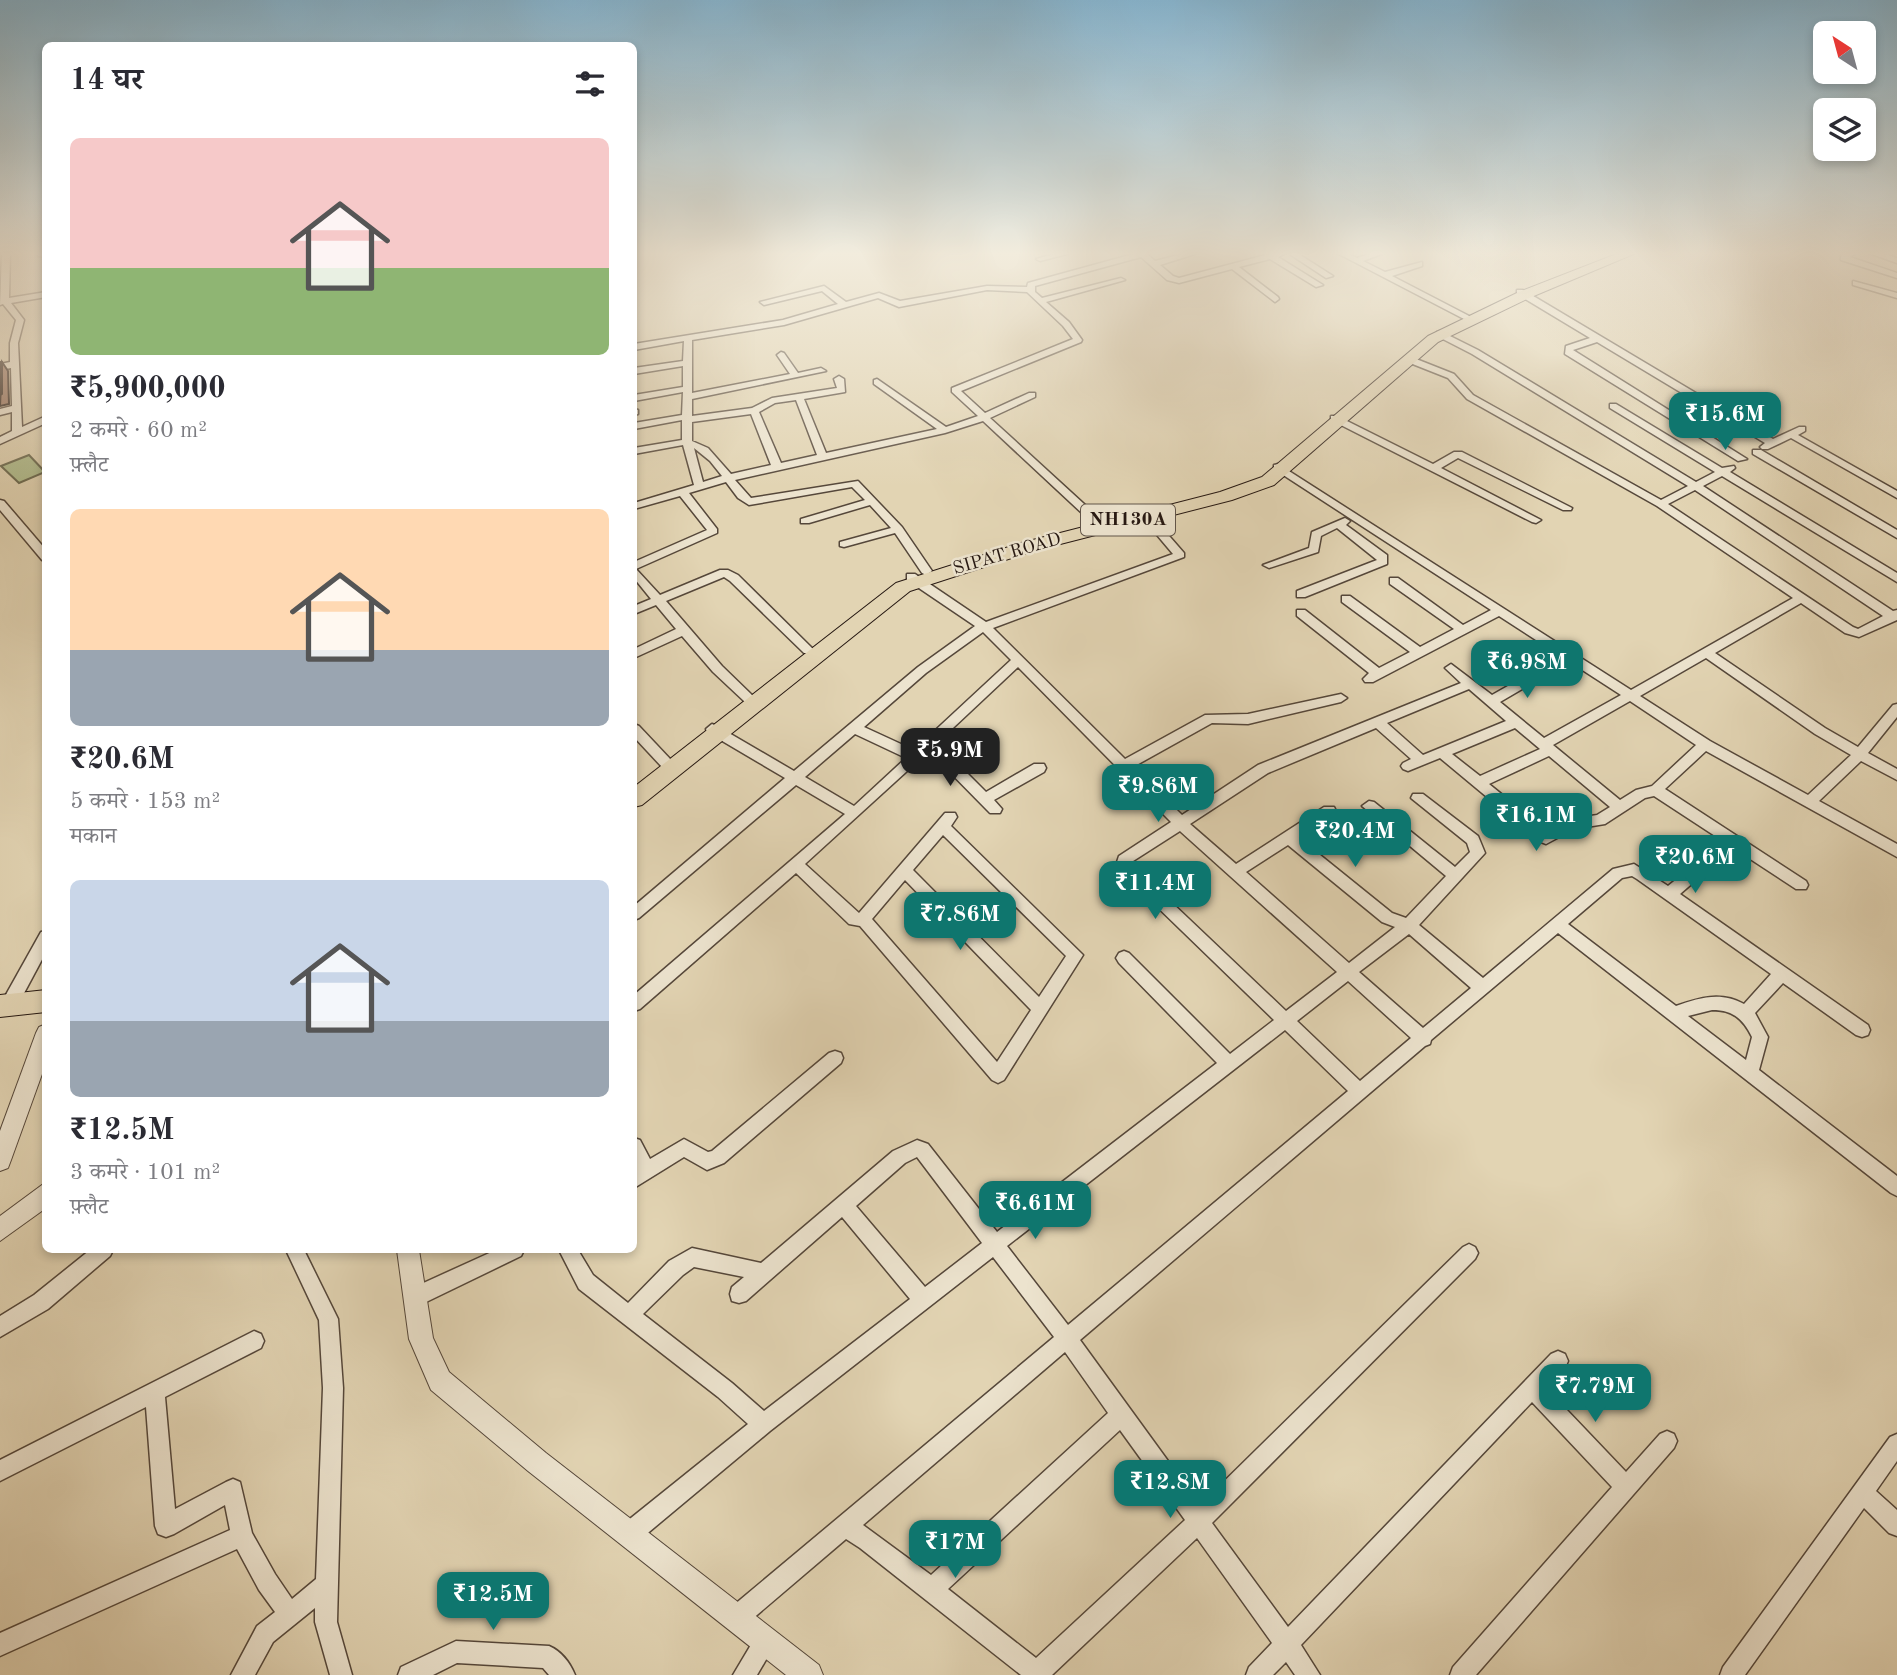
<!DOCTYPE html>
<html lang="hi">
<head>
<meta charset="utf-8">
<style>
	:root { --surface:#fff; --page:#f7f7f7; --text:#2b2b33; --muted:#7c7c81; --accent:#0f766e }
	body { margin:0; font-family:"Old Standard TT","Noto Serif Devanagari",serif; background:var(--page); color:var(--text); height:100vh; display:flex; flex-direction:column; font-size:26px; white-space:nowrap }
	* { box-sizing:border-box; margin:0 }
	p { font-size:23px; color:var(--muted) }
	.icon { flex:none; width:38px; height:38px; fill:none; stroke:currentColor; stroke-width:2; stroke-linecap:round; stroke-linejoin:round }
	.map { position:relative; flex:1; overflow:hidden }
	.drawer { position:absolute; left:42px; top:42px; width:595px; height:1211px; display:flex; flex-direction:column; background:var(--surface); border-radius:10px; box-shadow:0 4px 10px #0003 }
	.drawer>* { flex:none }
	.needle { width:46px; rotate:324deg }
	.buttons { position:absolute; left:1813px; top:21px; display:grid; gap:14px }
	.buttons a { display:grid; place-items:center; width:63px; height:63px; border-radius:10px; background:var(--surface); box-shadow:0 4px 10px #0003; font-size:35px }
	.price { position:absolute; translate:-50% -60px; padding:0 16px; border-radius:14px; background:var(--accent); color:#fff; font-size:23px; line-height:46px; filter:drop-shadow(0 2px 4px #0008) }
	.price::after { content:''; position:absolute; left:50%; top:42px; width:21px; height:16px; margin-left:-10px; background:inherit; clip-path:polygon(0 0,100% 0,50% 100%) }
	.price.current { background:#222; color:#fff }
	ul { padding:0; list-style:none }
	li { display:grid; align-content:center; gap:14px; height:371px; padding:0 28px }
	li span { display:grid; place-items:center; height:217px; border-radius:10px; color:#555 }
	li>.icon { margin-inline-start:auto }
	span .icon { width:126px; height:126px; fill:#fffc; stroke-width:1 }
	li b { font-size:30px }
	h2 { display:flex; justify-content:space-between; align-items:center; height:84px; padding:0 28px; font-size:30px }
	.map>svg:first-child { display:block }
	.green { fill:#b1bd8e; stroke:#6c6a50; stroke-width:2 }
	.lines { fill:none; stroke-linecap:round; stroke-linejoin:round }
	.minor-casing { stroke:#55473a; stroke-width:3 }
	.tertiary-casing { stroke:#55473a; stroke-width:2 }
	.trunk-casing { stroke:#261812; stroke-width:2 }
	.minor { fill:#ece3ce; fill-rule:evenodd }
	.tertiary { fill:#ece3ce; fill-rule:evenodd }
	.trunk { fill:#e2d4b3; fill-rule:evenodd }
	.shaded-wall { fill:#96705c; stroke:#261812; stroke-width:2 }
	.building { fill:#d6a083; stroke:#261812; stroke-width:2 }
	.labels { text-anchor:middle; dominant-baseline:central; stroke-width:5; stroke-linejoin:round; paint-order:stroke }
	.far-street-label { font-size:18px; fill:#261812; stroke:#ece3ce }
	.shield { fill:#ece3ce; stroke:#61554a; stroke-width:2 }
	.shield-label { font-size:19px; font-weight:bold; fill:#261812 }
</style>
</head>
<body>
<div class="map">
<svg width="1897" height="1675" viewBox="0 0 1897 1675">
	<rect width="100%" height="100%" fill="#e2d4b3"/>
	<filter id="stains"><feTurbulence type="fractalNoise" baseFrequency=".00286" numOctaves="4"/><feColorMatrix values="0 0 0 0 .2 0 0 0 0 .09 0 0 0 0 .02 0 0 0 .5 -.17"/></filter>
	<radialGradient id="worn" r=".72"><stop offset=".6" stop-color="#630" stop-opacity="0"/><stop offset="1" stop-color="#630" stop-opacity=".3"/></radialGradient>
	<polygon class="green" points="29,455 45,472 19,483 1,466"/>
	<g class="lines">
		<defs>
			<g id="minor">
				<polygon points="2,253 10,253 9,298 46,292 46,297 11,303 24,320 18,343 22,427 46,416 46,423 0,444 0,437 12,431 12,412 0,415 0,409 12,406 11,368 0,370 0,364 10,362 10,343 16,320 3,304 0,305"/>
				<polygon points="46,253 46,257 38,256 39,254"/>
				<polygon points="1057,253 1071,253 1040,261 1036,259"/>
				<path d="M1137 253H1146L1155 261 1186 253H1198L1160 265 1173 276 1179 278 1273 253H1286L1278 257 1323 285 1316 287 1270 259 1239 267 1278 297 1279 299 1275 302 1232 269 1179 283 1167 280 1141 257 1035 286V292L1042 298 1121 278 1125 280 1046 302 1069 322 1082 340 1081 342 961 391 985 413 1029 393H1035V397L990 418 1107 525V529H1099L983 421 945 433 735 480 751 498 858 481 902 527 932 571 926 575 922 573 895 533 844 547 840 546V542L891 528 870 505 809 523H801V519L865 500 852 487 749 505 738 498 726 482 689 493 717 529V533L636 569 660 595 720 570H728L738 575 814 650 812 653H804L730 581 724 577 666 601 722 666 753 696 755 699 753 702H745L713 672 682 636 634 658V649L676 629 656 605 634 614V606L651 599 634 578V562L707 530 680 496 634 509V503L694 485 683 445 634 454V448L682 440V420L634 429V423L682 415 683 392 634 401V395L683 387V366L634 374V368L683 361 684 341 634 350V344L783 320 838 304 822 291 764 305 760 302 824 286 846 302 879 293 900 301 987 286 1027 287 1028 283ZM987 290 1027 292 1063 326 1073 339 952 388V392L978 416 946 427 877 379 874 380V384L937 429 826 453 804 399 845 392 844 379 839 376 834 379 837 388 772 398 752 408 692 416V399L826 371 821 368 798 373 784 353 781 352 777 355 790 374 692 393V340L784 325 878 298 899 307ZM796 400 817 455 781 463 759 412 775 403ZM751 414 771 465 731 474 708 448 692 441V422ZM694 448 710 461 722 476 703 482Z"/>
				<polygon points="1288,253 1297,253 1333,276 1326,278"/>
				<polygon points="1337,253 1347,253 1357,258 1372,253 1384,253 1363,261 1385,272 1422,262 1422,266 1392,276 1471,317 1464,319"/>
				<polygon points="1847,253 1856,253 1850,257 1897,273 1897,278 1841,260 1841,256"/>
				<polygon points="1869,253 1881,253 1897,258 1897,263"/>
				<polygon points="1853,281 1897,293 1897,298 1853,285"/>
				<polygon points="1517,290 1523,290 1773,439 1799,427 1805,427 1805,431 1798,435 1897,491 1897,498 1791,438 1768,449 1762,449 1760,447 1765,443 1597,342 1573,350 1747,459 1738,461 1565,354 1566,346 1590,338 1517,294"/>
				<path d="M1440 331 1478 350 1696 482 1715 472 1610 408V404H1616L1722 468 1734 466 1735 468 1730 472 1897 573V582L1722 476 1703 486 1893 611 1897 610V620L1859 637 1845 633 1801 603 1715 653 1825 728 1858 747 1893 705 1897 704V717L1868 753 1897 769V780L1861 761 1819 801 1897 844V857L1706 751 1665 789 1806 881 1808 885 1806 889H1796L1654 796 1645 798 1605 824 1574 829 1546 844 1541 842 1440 758 1408 771 1403 769 1401 766 1403 763 1411 759 1376 728 1268 773 1190 824 1236 864 1324 807H1334L1336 811 1334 815 1299 838 1392 913 1406 918 1446 876 1362 806 1369 801 1374 802 1455 867 1470 852 1467 843 1411 798 1413 794H1423L1478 836 1485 853 1419 925 1483 978 1613 869 1634 864 1668 886 1693 866H1703L1705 870 1703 874 1680 894 1868 1025 1870 1030 1868 1035 1862 1037 1856 1035 1783 983 1755 1013 1768 1037 1759 1070 1897 1176V1196L1891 1193 1558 933 1431 1040 1430 1044 1425 1046 1080 1340 1200 1505 1463 1247 1469 1244 1475 1247 1478 1253 1475 1259 1212 1523 1288 1627 1551 1354 1558 1351 1565 1354 1568 1361 1565 1368 1546 1388 1626 1472 1660 1434 1667 1431 1674 1434 1677 1441 1674 1448 1476 1675H1450L1453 1667 1612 1487 1532 1402 1301 1645 1320 1675H1295L1286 1662 1273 1675H1246L1249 1667 1272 1643 1197 1538 1052 1675H1021L860 1548 846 1539 744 1626 736 1629 728 1626 725 1618 728 1610 1054 1337 993 1257 770 1431 637 1542 629 1545 621 1542 618 1534 621 1526 748 1424 718 1397 579 1289 559 1250H578L593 1275 628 1303 669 1261 692 1248 761 1263 893 1151 917 1140 928 1144 997 1232 1217 1063 1119 963 1116 958 1119 953 1124 951 1129 953 1230 1054 1274 1020 1118 869 1116 865 1119 856 1171 822 1018 667 937 743 986 792 1034 764H1044L1046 768 1044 772 994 800 1002 809 1000 813H990L929 751 805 864 859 913 945 813H955L957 817 951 826 1083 955 1004 1080 998 1083 992 1080 860 926 849 924 796 873 640 1009 634 1011V995L845 814 796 785 639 918 634 920V906L785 778 707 732 706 729 712 724 717 726 794 771 918 667 975 626 907 580V574H915L986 622 1173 554 1141 516 1146 513 1150 514 1184 553V557L993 628 1125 759 1205 715 1248 714 1341 694 1347 698 1341 702 1248 724 1212 723 1133 767 1182 815 1258 765 1461 683 1445 668 1451 664 1492 695 1543 666H1551L1553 669 1551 672 1500 702 1544 738 1621 695 1499 616 1373 682H1365L1363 679 1369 673 1297 616V610H1305L1379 668 1410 652 1342 602V596H1350L1420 647 1454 629 1390 584V578H1398L1463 625 1491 610 1274 469V465L1278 464 1631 690 1793 598 1657 506 1467 399 1448 378 1405 361V357H1411L1454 374 1473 395 1661 500 1688 486 1472 354 1437 336V332ZM1695 490 1883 616 1858 629 1853 627 1668 504ZM983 632 1011 660 914 750 864 727 926 673ZM1706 658 1815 734 1851 755 1808 795 1710 741 1640 696ZM1469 689 1506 721 1423 755 1387 723ZM1630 701 1696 745 1652 786 1636 790 1620 800 1553 745ZM1515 728 1540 749 1480 776 1452 754ZM855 734 906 758 854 806 805 777ZM1549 756 1610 807 1597 815 1566 820 1547 831 1489 784ZM1180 831 1181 832 1337 972 1286 1011 1130 863ZM943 835 1066 956 1039 997 913 870ZM1288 845 1382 922 1395 927 1349 963 1246 872ZM1632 876 1637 879 1771 974 1744 1004C1721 991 1698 998 1676 1006L1568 924 1622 878ZM905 880 1031 1010 997 1062 872 919ZM1409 934 1471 988 1423 1028 1359 972ZM1348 981 1411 1038 1360 1081 1297 1021ZM1712 1010C1733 1010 1743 1019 1752 1037L1746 1060 1688 1016ZM1285 1030 1348 1091 1068 1325 1007 1246ZM917 1157 982 1243 925 1287 856 1206 905 1163ZM842 1217 910 1299 764 1411 732 1383 643 1314 683 1275 694 1267 744 1277 732 1287 730 1294 732 1301 739 1303 746 1301ZM1065 1352 1108 1413 931 1575 863 1525ZM1120 1430 1185 1520 1036 1658 948 1589Z"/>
				<polygon points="634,409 638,410 638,414 634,415"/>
				<polygon points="1331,416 1337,416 1433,464 1454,452 1462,452 1572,508 1571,510 1563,510 1458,458 1441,468 1541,520 1536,523 1532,522 1331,420"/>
				<polygon points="1753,450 1761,450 1897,530 1897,538 1753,454"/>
				<polygon points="0,500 4,501 46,550 46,561 42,560 0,510"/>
				<polygon points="1345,518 1350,521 1346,525 1387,555 1387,564 1305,597 1297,597 1297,591 1377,560 1337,528 1321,536 1318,552 1269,568 1263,565 1309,548 1312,532"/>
				<polygon points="634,724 639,726 672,761 674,764 672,767 662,767 634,737"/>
				<polygon points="46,931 46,952 15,1010 9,1012 3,1010 1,1005 3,1000 41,932"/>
				<polygon points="835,1051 841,1053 843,1058 841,1063 724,1163 707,1170 684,1157 634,1188 634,1169 636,1168 634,1163 634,1138 640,1140 650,1159 684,1139 708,1152 712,1151 829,1053"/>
				<polygon points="90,1250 113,1250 110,1256 48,1309 0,1337 0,1316 34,1295"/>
				<polygon points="286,1250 304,1250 338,1319 343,1388 337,1622 352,1675 330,1675 315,1622 315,1608 273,1642 255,1675 231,1675 257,1626 275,1612 259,1590 237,1549 0,1656 0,1633 230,1530 225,1505 174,1534 166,1537 158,1534 155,1526 146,1407 0,1481 0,1460 254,1331 261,1334 264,1341 261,1348 165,1397 175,1509 226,1482 233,1479 240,1482 252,1533 275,1574 292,1599 316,1579 323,1388 319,1320"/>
				<polygon points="496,1250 524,1250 521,1256 422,1304 415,1306 408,1304 406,1297 408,1290"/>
				<polygon points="1897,1434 1897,1461 1876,1491 1897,1510 1897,1536 1889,1533 1864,1508 1745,1675 1720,1675 1723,1667 1890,1437"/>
				<polygon points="766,1630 774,1633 777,1641 757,1675 733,1675 758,1633"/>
				<path d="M456 1641 549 1646C561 1651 570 1663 575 1675H549L543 1668 457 1663 433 1675H398L401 1667Z"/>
			</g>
			<g id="tertiary">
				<polygon points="46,1024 46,1063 11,1160 8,1168 0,1171 0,1131 36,1033 39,1027"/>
				<polygon points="46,1182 46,1208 0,1241 0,1216"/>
				<polygon points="397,1250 419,1250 433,1338 449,1372 546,1453 819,1665 823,1675 786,1675 528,1471 431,1390 409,1339"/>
			</g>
			<g id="trunk">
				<polygon points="1619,253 1636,253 1529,298 1438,342 1274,485 1232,500 1033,551 910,591 642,805 634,807 634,787 896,583 1021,543 1220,492 1262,477 1428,336 1519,292"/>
				<polygon points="46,990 46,1012 0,1017 0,995"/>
			</g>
		</defs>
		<use href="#minor" class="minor-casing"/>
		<use href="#tertiary" class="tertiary-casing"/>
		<use href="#trunk" class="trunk-casing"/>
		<use href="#minor" class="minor"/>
		<use href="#tertiary" class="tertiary"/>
		<use href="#trunk" class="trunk"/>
	</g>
	<polygon class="shaded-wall" points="2,362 8,371 9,404 0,406"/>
	<polygon class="building" points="0,362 2,362 2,394 0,395"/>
	<linearGradient id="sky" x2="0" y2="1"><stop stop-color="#87b6d1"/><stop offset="0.52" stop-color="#f2ecdd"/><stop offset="1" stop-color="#f2ecdd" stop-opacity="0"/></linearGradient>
	<rect width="1897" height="487" fill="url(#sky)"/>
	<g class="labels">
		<g class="far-street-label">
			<text transform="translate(1007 554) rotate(-16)">SIPAT ROAD</text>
		</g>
		<rect class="shield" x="1081" y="504.5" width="94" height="31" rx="5"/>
		<g class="shield-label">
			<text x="1128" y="520">NH130A</text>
		</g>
	</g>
	<rect width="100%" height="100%" filter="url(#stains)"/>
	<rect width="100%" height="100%" fill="url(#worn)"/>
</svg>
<div class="buttons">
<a><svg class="needle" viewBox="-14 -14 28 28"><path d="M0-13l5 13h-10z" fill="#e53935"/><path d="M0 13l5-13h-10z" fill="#7c7c81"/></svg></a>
<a><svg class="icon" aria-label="layers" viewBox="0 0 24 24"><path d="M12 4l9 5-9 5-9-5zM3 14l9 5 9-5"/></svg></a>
</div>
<b class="price" style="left:1725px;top:452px">₹15.6M</b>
<b class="price" style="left:1527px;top:700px">₹6.98M</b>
<b class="price current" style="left:950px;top:788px">₹5.9M</b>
<b class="price" style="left:1158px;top:824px">₹9.86M</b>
<b class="price" style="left:1536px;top:853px">₹16.1M</b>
<b class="price" style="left:1355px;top:869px">₹20.4M</b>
<b class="price" style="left:1695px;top:895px">₹20.6M</b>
<b class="price" style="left:1155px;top:921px">₹11.4M</b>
<b class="price" style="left:960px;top:952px">₹7.86M</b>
<b class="price" style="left:1035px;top:1241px">₹6.61M</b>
<b class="price" style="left:1595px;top:1424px">₹7.79M</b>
<b class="price" style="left:1170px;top:1520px">₹12.8M</b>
<b class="price" style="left:955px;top:1580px">₹17M</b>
<b class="price" style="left:493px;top:1632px">₹12.5M</b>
<section class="drawer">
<h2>14 घर<svg class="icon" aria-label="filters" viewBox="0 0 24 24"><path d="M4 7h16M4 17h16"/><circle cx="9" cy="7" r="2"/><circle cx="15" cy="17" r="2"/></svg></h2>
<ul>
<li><span style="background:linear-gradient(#f6c9c9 60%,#8fb573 0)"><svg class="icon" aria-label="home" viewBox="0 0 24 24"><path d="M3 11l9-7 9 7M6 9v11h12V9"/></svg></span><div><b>₹5,900,000</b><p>2 कमरे · 60 m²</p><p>फ़्लैट</p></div></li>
<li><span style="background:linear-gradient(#ffd9b3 65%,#9aa5b1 0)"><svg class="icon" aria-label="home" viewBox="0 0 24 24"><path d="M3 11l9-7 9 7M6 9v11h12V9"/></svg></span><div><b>₹20.6M</b><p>5 कमरे · 153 m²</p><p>मकान</p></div></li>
<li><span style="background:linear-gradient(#c9d6e8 65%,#9aa5b1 0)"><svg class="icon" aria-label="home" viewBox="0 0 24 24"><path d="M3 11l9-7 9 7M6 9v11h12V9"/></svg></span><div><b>₹12.5M</b><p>3 कमरे · 101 m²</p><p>फ़्लैट</p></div></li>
</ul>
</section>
</div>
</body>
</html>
